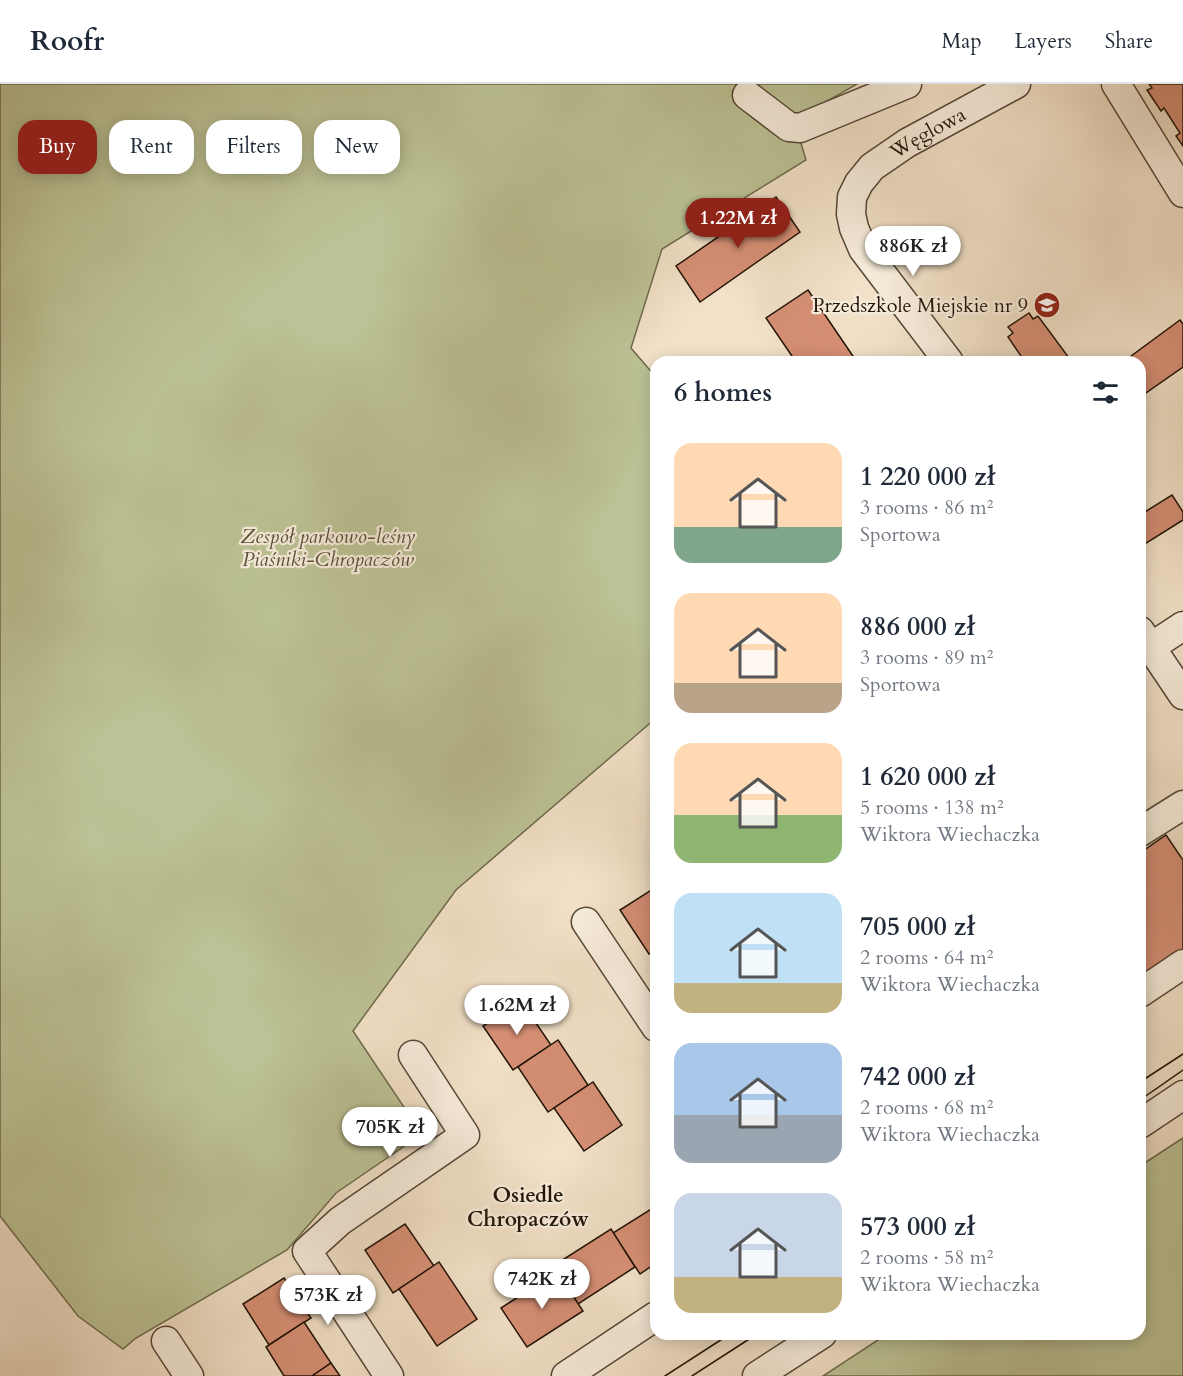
<!DOCTYPE html>
<html lang="en">
<head>
<meta charset="utf-8">
<style>
	:root { --surface:#fff; --page:#f6f6f7; --text:#1f2937; --muted:#747a83; --line:#e0e1e3; --accent:#8f2418 }
	body { margin:0; font-family:Cardo,serif; background:var(--page); color:var(--text); height:100vh; display:flex; flex-direction:column; font-size:22px; white-space:nowrap }
	* { box-sizing:border-box; margin:0 }
	p { font-size:20px; color:var(--muted) }
	.icon { flex:none; width:33px; height:33px; fill:none; stroke:currentColor; stroke-width:2; stroke-linecap:round; stroke-linejoin:round }
	.map { position:relative; flex:1; overflow:hidden }
	.side { position:absolute; left:650px; top:272px; width:496px; height:984px; display:flex; flex-direction:column; background:var(--surface); border-radius:18px; box-shadow:0 3px 15px #0003 }
	.side>* { flex:none }
	.banner { position:absolute; left:18px; top:36px; width:542px; height:54px; display:flex; gap:12px }
	.price { position:absolute; translate:-50% -51px; padding:0 14px; border-radius:21px; background:#fff; color:#222; font-size:20px; line-height:39px; filter:drop-shadow(0 2px 3px #0008) }
	.price::after { content:''; position:absolute; left:50%; top:36px; width:18px; height:14px; margin-left:-9px; background:inherit; clip-path:polygon(0 0,100% 0,50% 100%) }
	.price.active { background:var(--accent); color:#fff }
	ul { padding:0; list-style:none }
	li { display:flex; align-items:center; gap:18px; height:150px; padding:0 24px }
	li span { display:grid; place-items:center; flex:none; width:168px; height:120px; border-radius:18px; color:#555 }
	li>.icon { margin-inline-start:auto }
	span .icon { width:72px; height:72px; fill:#fffc; stroke-width:1 }
	li b { font-size:26px }
	h2 { display:flex; justify-content:space-between; align-items:center; height:72px; padding:0 24px; font-size:26px }
	.pill { padding:0 21px; border-radius:18px; background:var(--surface); box-shadow:0 3px 15px #0003; font-size:21px; line-height:54px }
	.pill.active { background:var(--accent); color:#fff }
	header { display:flex; align-items:center; gap:36px; box-sizing:border-box; height:84px; padding:0 30px; background:var(--surface); border-bottom:2px solid var(--line) }
	header strong { font-size:28px }
	nav { display:flex; gap:33px; margin-inline-start:auto; font-size:21px }
	.map>svg:first-child { display:block }
	.green { fill:#bcc295; stroke:#6e6a4d; stroke-width:1.5 }
	.building { fill:#d68f75; stroke:#211305; stroke-width:1.5 }
	.lines { fill:none; stroke-linecap:round; stroke-linejoin:round }
	.minor-casing { stroke:#554636; stroke-width:31 }
	.minor { stroke:#f7ecdb; stroke-width:28 }
	.tram { stroke:#211305; stroke-width:1.5 }
	.labels { text-anchor:middle; dominant-baseline:central; stroke-width:4.5; stroke-linejoin:round; paint-order:stroke }
	.street-label { font-size:20px; fill:#211305; stroke:#f7ecdb }
	.poi-label { font-size:20px; fill:#211305; stroke:#f7ecdb; text-anchor:end }
	.park-label { font-size:20px; font-style:italic; fill:#575037; stroke:#f7ecdb }
	.neighbourhood-label { font-size:21px; font-weight:bold; fill:#211305; stroke:#f7ecdb }
</style>
</head>
<body>
<header>
<strong>Roofr</strong>
<nav><a>Map</a><a>Layers</a><a>Share</a></nav>
</header>
<div class="map">
<svg width="1183" height="1292" viewBox="0 0 1183 1292">
	<rect width="100%" height="100%" fill="#f2e1c8"/>
	<filter id="stains"><feTurbulence type="fractalNoise" baseFrequency=".00333" numOctaves="4"/><feColorMatrix values="0 0 0 0 .2 0 0 0 0 .09 0 0 0 0 .02 0 0 0 .5 -.17"/></filter>
	<radialGradient id="worn" r=".72"><stop offset=".6" stop-color="#630" stop-opacity="0"/><stop offset="1" stop-color="#630" stop-opacity=".3"/></radialGradient>
	<g class="green">
		<polygon points="0,0 857,0 794,36 806,76 662,165 631,264 655,292 655,635 456,806 353,947 422,1050 336,1109 287,1166 136,1254 123,1265 78,1232 0,1132"/>
		<polygon points="1183,1054 1183,1292 823,1292 887,1250 1140,1250 1140,1082"/>
	</g>
	<g class="building">
		<polygon points="1149,0 1183,0 1183,62 1176,52 1180,49 1164,24 1161,27 1147,6 1152,4"/>
		<polygon points="776,113 800,148 700,218 676,182"/>
		<polygon points="808,206 857,278 796,278 766,234"/>
		<polygon points="1029,229 1033,235 1038,232 1072,278 1025,278 1008,253 1013,249 1008,243"/>
		<polygon points="1180,236 1183,240 1183,283 1140,313 1140,278 1123,278"/>
		<polygon points="1172,411 1183,428 1183,436 1140,463 1140,431"/>
		<polygon points="1166,751 1183,776 1183,866 1140,895 1140,769"/>
		<polygon points="656,803 656,866 649,870 620,826"/>
		<polygon points="521,917 551,961 513,986 483,942"/>
		<polygon points="558,956 588,1001 548,1028 518,983"/>
		<polygon points="593,998 622,1041 584,1067 554,1024"/>
		<polygon points="656,1122 656,1179 640,1190 613,1149"/>
		<polygon points="405,1140 434,1182 393,1209 365,1166"/>
		<polygon points="611,1145 635,1183 578,1220 553,1182"/>
		<polygon points="439,1178 477,1235 437,1262 399,1205"/>
		<polygon points="557,1188 583,1227 527,1263 501,1224"/>
		<polygon points="284,1194 311,1234 269,1261 243,1220"/>
		<polygon points="304,1238 331,1279 312,1292 284,1292 266,1263"/>
		<polygon points="331,1279 340,1292 312,1292"/>
	</g>
	<g class="lines">
		<defs>
			<g id="minor">
				<polyline points="1116,0 1183,109"/>
				<polyline points="747,11 789,43 800,44 907,0"/>
				<path id="s1" d="M949 278 863 165 854 144 851 130 852 113 859 99 872 83 907 59 1016 0"/>
				<polyline points="1140,547 1183,611"/>
				<polyline points="1151,563 1183,542"/>
				<polyline points="1140,748 1183,721"/>
				<polyline points="586,838 656,943"/>
				<polyline points="1140,909 1183,880"/>
				<polyline points="1140,1040 1183,1011"/>
				<polyline points="166,1257 189,1292"/>
				<polyline points="389,1292 307,1167 340,1137 465,1051 413,971"/>
				<polyline points="566,1292 656,1232"/>
				<polyline points="757,1292 822,1250"/>
			</g>
		</defs>
		<use href="#minor" class="minor-casing"/>
		<use href="#minor" class="minor"/>
		<g class="tram">
			<polyline points="1140,998 1183,970"/>
			<polyline points="1140,1016 1183,986"/>
			<polyline points="665,1292 730,1250"/>
			<polyline points="692,1292 757,1250"/>
		</g>
	</g>
	<defs>
		<symbol id="school-disc" viewBox="-11 -11 22 22"><circle r="9.5" fill="#8f2418" stroke="#f7ecdb"/><path d="M0-5L7-2L0 1L-7-2ZM-4 1L0 2.5L4 1V4Q0 6-4 4Z" fill="#fff"/></symbol>
	</defs>
	<g fill-rule="evenodd">
		<use href="#school-disc" x="1032" y="206" width="30" height="30"/>
	</g>
	<g class="labels">
		<g class="street-label">
			<text stroke="none"><textPath href="#s1" startOffset="298">Węglowa</textPath></text>
		</g>
		<g class="poi-label">
			<text x="1028" y="221">Przedszkole Miejskie nr 9</text>
		</g>
		<g class="park-label">
			<text x="328" y="452">Zespół parkowo-leśny<tspan x="328" dy="23">Piaśniki-Chropaczów</tspan></text>
		</g>
		<g class="neighbourhood-label">
			<text x="528" y="1111">Osiedle<tspan x="528" dy="24">Chropaczów</tspan></text>
		</g>
	</g>
	<rect width="100%" height="100%" filter="url(#stains)"/>
	<rect width="100%" height="100%" fill="url(#worn)"/>
</svg>
<b class="price active" style="left:738px;top:165px">1.22M zł</b>
<b class="price" style="left:913px;top:193px">886K zł</b>
<b class="price" style="left:517px;top:952px">1.62M zł</b>
<b class="price" style="left:390px;top:1074px">705K zł</b>
<b class="price" style="left:542px;top:1226px">742K zł</b>
<b class="price" style="left:328px;top:1242px">573K zł</b>
<div class="banner">
<a class="pill active">Buy</a>
<a class="pill">Rent</a>
<a class="pill">Filters</a>
<a class="pill">New</a>
</div>
<section class="side">
<h2>6 homes<svg class="icon" aria-label="filters" viewBox="0 0 24 24"><path d="M4 7h16M4 17h16"/><circle cx="9" cy="7" r="2"/><circle cx="15" cy="17" r="2"/></svg></h2>
<ul>
<li><span style="background:linear-gradient(#ffd9b3 70%,#7fa58c 0)"><svg class="icon" aria-label="home" viewBox="0 0 24 24"><path d="M3 11l9-7 9 7M6 9v11h12V9"/></svg></span><div><b>1 220 000 zł</b><p>3 rooms · 86 m²</p><p>Sportowa</p></div></li>
<li><span style="background:linear-gradient(#ffd9b3 75%,#b9a48a 0)"><svg class="icon" aria-label="home" viewBox="0 0 24 24"><path d="M3 11l9-7 9 7M6 9v11h12V9"/></svg></span><div><b>886 000 zł</b><p>3 rooms · 89 m²</p><p>Sportowa</p></div></li>
<li><span style="background:linear-gradient(#ffd9b3 60%,#8fb573 0)"><svg class="icon" aria-label="home" viewBox="0 0 24 24"><path d="M3 11l9-7 9 7M6 9v11h12V9"/></svg></span><div><b>1 620 000 zł</b><p>5 rooms · 138 m²</p><p>Wiktora Wiechaczka</p></div></li>
<li><span style="background:linear-gradient(#bfe0f5 75%,#c2b280 0)"><svg class="icon" aria-label="home" viewBox="0 0 24 24"><path d="M3 11l9-7 9 7M6 9v11h12V9"/></svg></span><div><b>705 000 zł</b><p>2 rooms · 64 m²</p><p>Wiktora Wiechaczka</p></div></li>
<li><span style="background:linear-gradient(#a9c7e8 60%,#9aa5b1 0)"><svg class="icon" aria-label="home" viewBox="0 0 24 24"><path d="M3 11l9-7 9 7M6 9v11h12V9"/></svg></span><div><b>742 000 zł</b><p>2 rooms · 68 m²</p><p>Wiktora Wiechaczka</p></div></li>
<li><span style="background:linear-gradient(#c9d6e8 70%,#c2b280 0)"><svg class="icon" aria-label="home" viewBox="0 0 24 24"><path d="M3 11l9-7 9 7M6 9v11h12V9"/></svg></span><div><b>573 000 zł</b><p>2 rooms · 58 m²</p><p>Wiktora Wiechaczka</p></div></li>
</ul>
</section>
</div>
</body>
</html>
